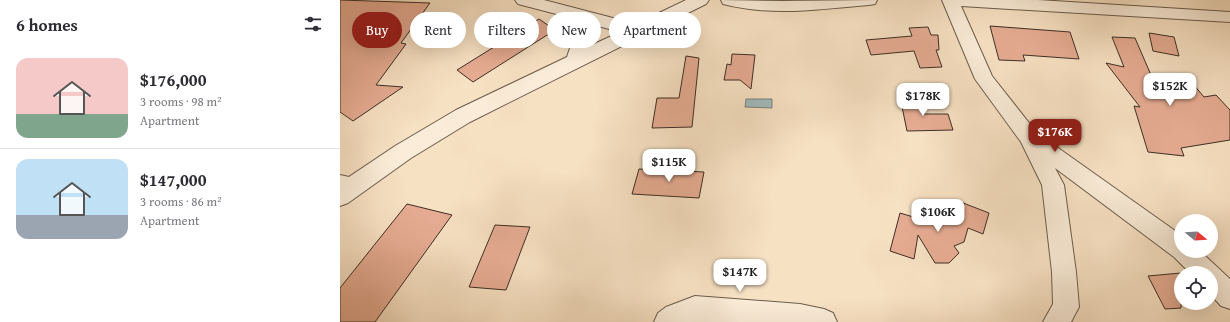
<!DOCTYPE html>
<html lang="en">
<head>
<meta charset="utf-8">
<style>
	:root { --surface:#fff; --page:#f2f2f3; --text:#2b2b33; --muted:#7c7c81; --line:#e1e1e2; --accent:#8f2418 }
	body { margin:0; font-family:"Gentium Book Plus",serif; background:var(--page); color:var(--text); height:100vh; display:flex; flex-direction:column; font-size:15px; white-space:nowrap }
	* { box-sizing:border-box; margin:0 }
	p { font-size:13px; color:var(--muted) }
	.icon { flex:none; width:22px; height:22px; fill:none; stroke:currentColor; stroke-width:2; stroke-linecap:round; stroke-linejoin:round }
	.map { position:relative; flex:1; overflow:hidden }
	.drawer { display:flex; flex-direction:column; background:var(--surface); width:340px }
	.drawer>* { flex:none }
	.hud { position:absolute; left:12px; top:12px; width:380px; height:36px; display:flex; gap:8px }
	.needle { width:26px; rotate:108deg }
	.buttons { position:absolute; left:834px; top:214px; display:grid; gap:8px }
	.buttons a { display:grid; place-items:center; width:44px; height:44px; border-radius:50%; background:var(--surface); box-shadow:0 4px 16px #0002; font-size:20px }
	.price { position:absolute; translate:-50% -34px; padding:0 9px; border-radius:8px; background:#fff; color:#222; font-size:13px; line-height:26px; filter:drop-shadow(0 1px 2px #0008) }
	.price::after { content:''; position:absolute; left:50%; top:24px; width:12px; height:9px; margin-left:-6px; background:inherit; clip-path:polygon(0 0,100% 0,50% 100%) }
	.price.active { background:var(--accent); color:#fff }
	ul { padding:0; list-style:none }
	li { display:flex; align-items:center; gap:12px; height:100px; padding:0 16px }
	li+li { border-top:1px solid var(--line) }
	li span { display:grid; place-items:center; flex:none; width:112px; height:80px; border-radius:12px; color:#555 }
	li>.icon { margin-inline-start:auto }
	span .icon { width:48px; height:48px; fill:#fffc; stroke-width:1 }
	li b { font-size:17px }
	h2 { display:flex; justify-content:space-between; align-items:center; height:48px; padding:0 16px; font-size:17px }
	.tag { padding:0 14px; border-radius:18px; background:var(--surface); box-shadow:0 4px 16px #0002; font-size:14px; line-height:36px }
	.tag.active { background:var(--accent); color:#fff }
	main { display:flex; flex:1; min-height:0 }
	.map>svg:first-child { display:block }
	.water { fill:#a1bbbe; stroke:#798380 }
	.building { fill:#e6ac93; stroke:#3c2f24 }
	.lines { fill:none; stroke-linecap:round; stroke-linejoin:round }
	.service-casing { stroke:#6b5c4c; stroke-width:2 }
	.minor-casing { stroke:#6b5c4c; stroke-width:2 }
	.tertiary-casing { stroke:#6b5c4c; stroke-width:2 }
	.service { fill:#faecd8; fill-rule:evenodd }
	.minor { fill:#faecd8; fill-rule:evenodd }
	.tertiary { fill:#faecd8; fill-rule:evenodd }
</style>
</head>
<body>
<main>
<section class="drawer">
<h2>6 homes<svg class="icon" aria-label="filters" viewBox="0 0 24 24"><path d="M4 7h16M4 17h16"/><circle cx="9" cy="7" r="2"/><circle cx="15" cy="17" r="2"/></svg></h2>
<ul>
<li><span style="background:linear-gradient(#f6c9c9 70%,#7fa58c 0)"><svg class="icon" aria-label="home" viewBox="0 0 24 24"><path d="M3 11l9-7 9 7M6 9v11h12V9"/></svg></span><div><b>$176,000</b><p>3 rooms · 98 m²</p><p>Apartment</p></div></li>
<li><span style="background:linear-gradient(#bfe0f5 70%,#9aa5b1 0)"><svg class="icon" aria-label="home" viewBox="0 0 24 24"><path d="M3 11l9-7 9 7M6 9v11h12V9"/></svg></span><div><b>$147,000</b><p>3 rooms · 86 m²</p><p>Apartment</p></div></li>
</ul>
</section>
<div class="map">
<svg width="890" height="322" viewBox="0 0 890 322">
	<rect width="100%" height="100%" fill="#f7e1c3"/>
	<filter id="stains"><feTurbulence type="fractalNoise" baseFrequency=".005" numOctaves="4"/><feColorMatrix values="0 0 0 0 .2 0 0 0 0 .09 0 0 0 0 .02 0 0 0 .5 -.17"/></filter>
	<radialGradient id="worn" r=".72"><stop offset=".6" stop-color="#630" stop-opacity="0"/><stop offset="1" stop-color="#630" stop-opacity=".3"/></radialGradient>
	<polygon class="water" points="406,99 432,99 432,108 405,107"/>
	<g class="building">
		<polygon points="0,0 90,3 61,43 66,44 36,85 63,87 13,121 0,112"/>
		<polygon points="199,19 215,30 133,82 117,70"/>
		<polygon points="650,26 730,32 739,59 683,55 685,61 659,60"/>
		<polygon points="588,27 591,35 598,35 599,50 596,50 602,67 580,68 574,51 531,55 526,40 572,36 569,28"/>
		<polygon points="809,33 834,37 839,56 813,51"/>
		<polygon points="772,37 795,38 817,89 853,84 864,97 876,95 890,110 890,140 841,148 844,156 808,152 794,106 800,107 766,63 784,67"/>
		<polygon points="392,54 415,55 411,89 400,80 384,80 387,64 391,65"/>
		<polygon points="346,56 359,58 352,127 312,128 317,98 339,98"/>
		<polygon points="560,97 580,97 584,114 608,114 613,130 567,131"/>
		<polygon points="299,169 364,172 359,198 292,194"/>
		<polygon points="618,201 649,213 643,234 628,228 624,242 614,246 619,253 609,263 595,263 578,235 574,259 550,251 560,213 600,225 612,218"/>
		<polygon points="67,204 112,215 35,322 0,322 0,288"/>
		<polygon points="155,225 190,227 166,290 129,287"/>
		<polygon points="841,273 841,308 825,309 808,276"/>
	</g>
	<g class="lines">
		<defs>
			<polygon id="service" points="0,175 23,180 25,183 23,186 19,188 0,185"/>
			<g id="minor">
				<path d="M381 0 441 1 537 0 535 4 529 5C477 9 435 17 383 4Z"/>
				<polygon points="602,0 698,0 890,12 890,22 621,6 652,76 697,133 841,235 841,251 860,251 890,279 890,309 881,306 871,295 871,273 850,273 834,257 715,168 724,185 736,272 739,307 731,322 703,322 713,304 712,272 702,185 681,142 635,79"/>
				<polygon points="355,296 460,304 484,309 493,313 497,322 314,322 318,313 326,307"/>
			</g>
			<path id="tertiary" d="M175 0H204L296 24 346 0H369L366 4 130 122 71 158 8 203 0 206V183L55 146 116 110 227 57 234 36 231 26 224 16 178 4ZM247 23 280 32 250 46 252 36Z"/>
		</defs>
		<use href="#service" class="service-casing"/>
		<use href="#minor" class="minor-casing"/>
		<use href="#tertiary" class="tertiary-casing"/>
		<use href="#service" class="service"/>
		<use href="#minor" class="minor"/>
		<use href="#tertiary" class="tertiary"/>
	</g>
	<rect width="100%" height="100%" filter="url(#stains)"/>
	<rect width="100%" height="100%" fill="url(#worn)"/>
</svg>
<div class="buttons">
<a><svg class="needle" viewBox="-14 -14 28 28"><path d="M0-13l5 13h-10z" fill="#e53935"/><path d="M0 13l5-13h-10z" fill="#7c7c81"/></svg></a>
<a><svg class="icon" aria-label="locate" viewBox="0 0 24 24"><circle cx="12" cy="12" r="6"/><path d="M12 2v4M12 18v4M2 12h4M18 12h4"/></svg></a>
</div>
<b class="price" style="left:830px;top:107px">$152K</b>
<b class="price" style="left:583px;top:117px">$178K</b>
<b class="price active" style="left:715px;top:153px">$176K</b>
<b class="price" style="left:329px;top:183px">$115K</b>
<b class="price" style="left:598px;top:233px">$106K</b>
<b class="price" style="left:400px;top:293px">$147K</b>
<div class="hud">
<a class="tag active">Buy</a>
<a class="tag">Rent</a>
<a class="tag">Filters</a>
<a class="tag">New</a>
<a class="tag">Apartment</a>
</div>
</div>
</main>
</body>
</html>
